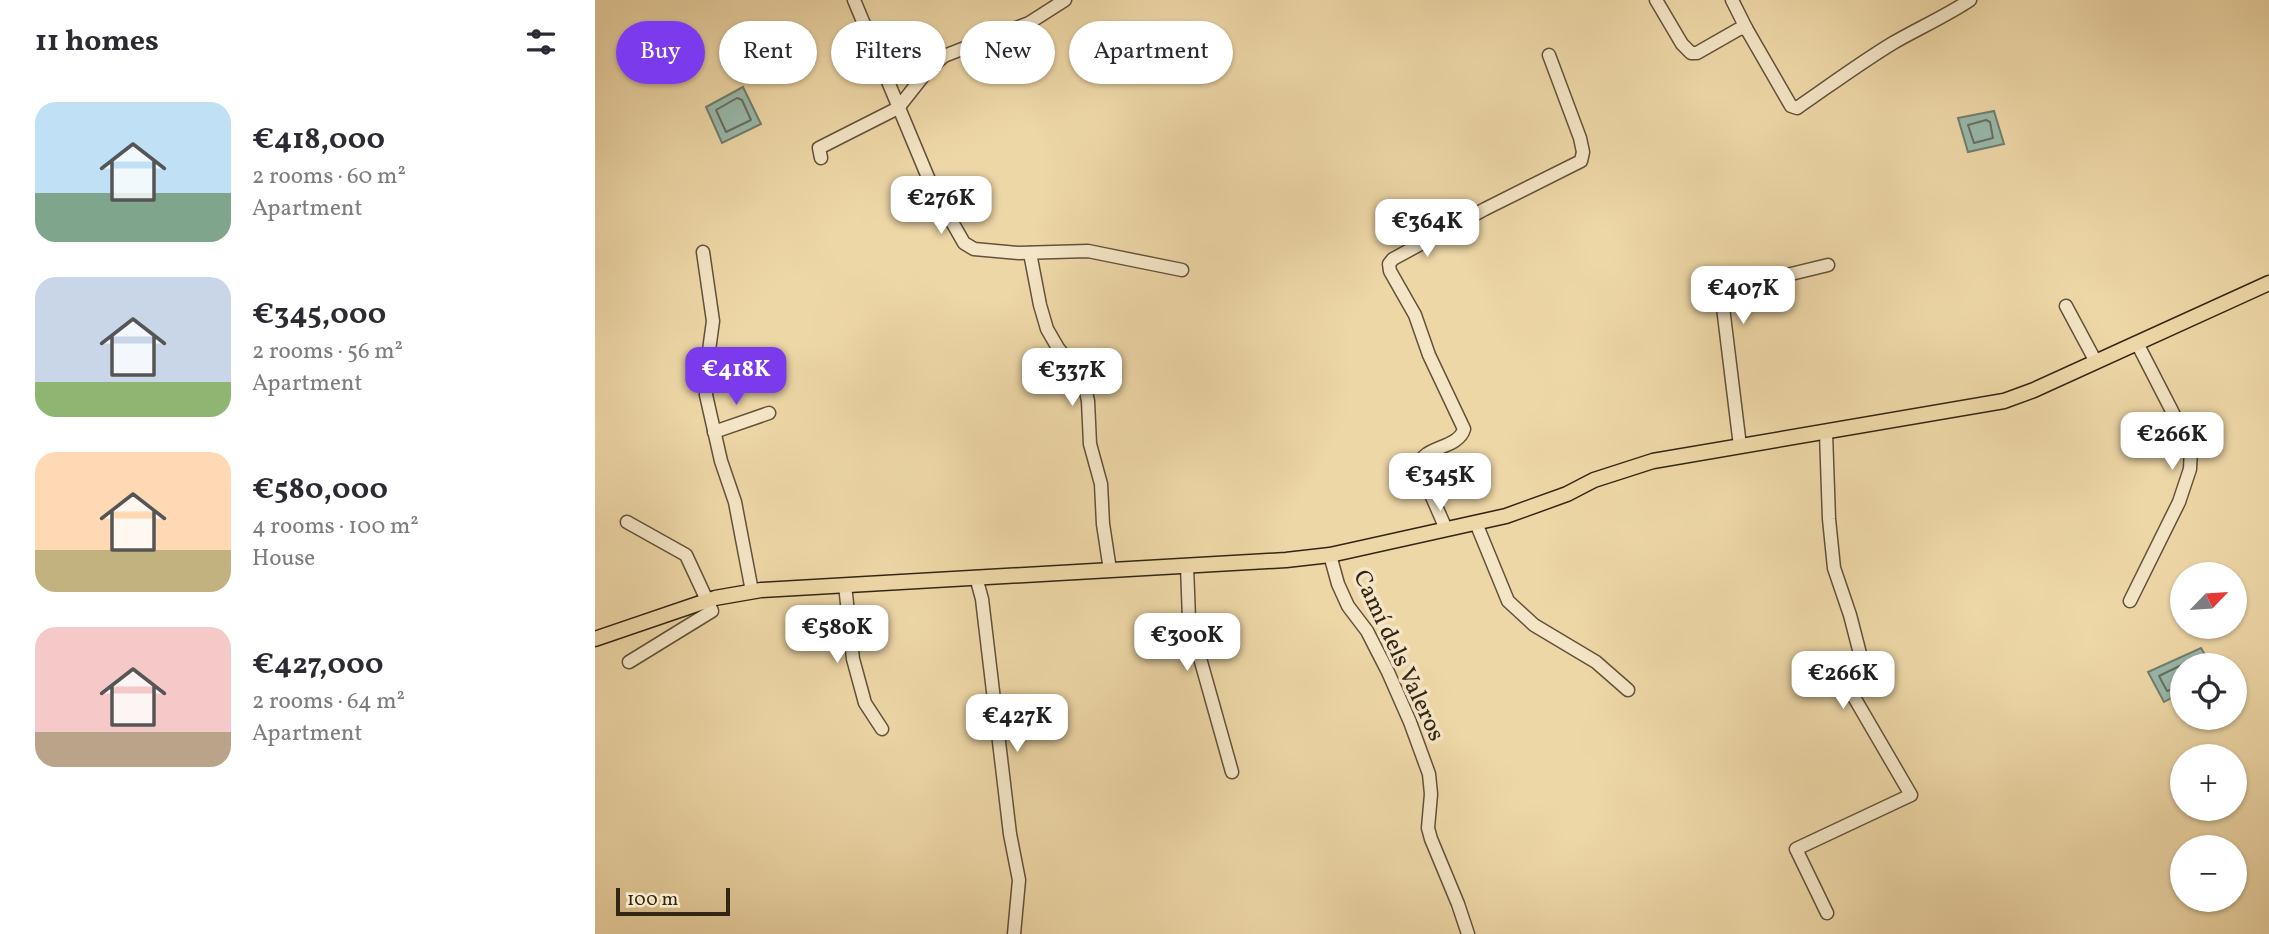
<!DOCTYPE html>
<html lang="en">
<head>
<meta charset="utf-8">
<style>
	:root { --surface:#fff; --page:#f2f2f3; --text:#2b2b33; --muted:#7c7c81; --accent:#7c3aed }
	body { margin:0; font-family:Vollkorn,serif; background:var(--page); color:var(--text); height:100vh; display:flex; flex-direction:column; font-size:26px; white-space:nowrap }
	* { box-sizing:border-box; margin:0 }
	p { font-size:23px; color:var(--muted) }
	.icon { flex:none; width:38px; height:38px; fill:none; stroke:currentColor; stroke-width:2; stroke-linecap:round; stroke-linejoin:round }
	.map { position:relative; flex:1; overflow:hidden }
	.panel { display:flex; flex-direction:column; background:var(--surface); width:595px }
	.panel>* { flex:none }
	.guide { position:absolute; left:21px; top:21px; width:665px; height:63px; display:flex; gap:14px }
	.needle { width:46px; rotate:65deg }
	.tools { position:absolute; left:1575px; top:562px; display:grid; gap:14px }
	.tools a { display:grid; place-items:center; width:77px; height:77px; border-radius:50%; background:var(--surface); box-shadow:0 2px 5px #0004; font-size:35px }
	.scale { position:absolute; left:21px; bottom:18px; width:114px; box-sizing:border-box; padding-left:7px; border:4px solid #342615; border-top:0; font-size:19px; line-height:24px; white-space:nowrap; color:#342615; -webkit-text-stroke:5px #f4e5c6; paint-order:stroke }
	.price { position:absolute; translate:-50% -60px; padding:0 16px; border-radius:14px; background:#fff; color:#222; font-size:23px; line-height:46px; filter:drop-shadow(0 2px 4px #0008) }
	.price::after { content:''; position:absolute; left:50%; top:42px; width:21px; height:16px; margin-left:-10px; background:inherit; clip-path:polygon(0 0,100% 0,50% 100%) }
	.price.on { background:var(--accent); color:#fff }
	ul { padding:0; list-style:none }
	li { display:flex; align-items:center; gap:21px; height:175px; padding:0 35px }
	li span { display:grid; place-items:center; flex:none; width:196px; height:140px; border-radius:21px; color:#555 }
	li>.icon { margin-inline-start:auto }
	span .icon { width:84px; height:84px; fill:#fffc; stroke-width:1 }
	li b { font-size:30px }
	h2 { display:flex; justify-content:space-between; align-items:center; height:84px; padding:0 35px; font-size:30px }
	.chip { padding:0 24px; border-radius:32px; background:var(--surface); box-shadow:0 2px 5px #0004; font-size:24px; line-height:63px }
	.chip.on { background:var(--accent); color:#fff }
	main { display:flex; flex:1; min-height:0 }
	.map>svg:first-child { display:block }
	.water { fill:#99b9ab; stroke:#717e6f; stroke-width:2 }
	.lines { fill:none; stroke-linecap:round; stroke-linejoin:round }
	.shore { stroke:#667060; stroke-width:2 }
	.minor-casing { stroke:#62523a; stroke-width:15 }
	.major-casing { stroke:#342615; stroke-width:17 }
	.minor { stroke:#f4e5c6; stroke-width:12 }
	.major { stroke:#eed7a7; stroke-width:14 }
	.labels { text-anchor:middle; dominant-baseline:central; stroke-width:7; stroke-linejoin:round; paint-order:stroke }
	.street-label { font-size:24px; fill:#342615; stroke:#f4e5c6 }
</style>
</head>
<body>
<main>
<section class="panel">
<h2>11 homes<svg class="icon" aria-label="filters" viewBox="0 0 24 24"><path d="M4 7h16M4 17h16"/><circle cx="9" cy="7" r="2"/><circle cx="15" cy="17" r="2"/></svg></h2>
<ul>
<li><span style="background:linear-gradient(#bfe0f5 65%,#7fa58c 0)"><svg class="icon" aria-label="home" viewBox="0 0 24 24"><path d="M3 11l9-7 9 7M6 9v11h12V9"/></svg></span><div><b>€418,000</b><p>2 rooms · 60 m²</p><p>Apartment</p></div></li>
<li><span style="background:linear-gradient(#c9d6e8 75%,#8fb573 0)"><svg class="icon" aria-label="home" viewBox="0 0 24 24"><path d="M3 11l9-7 9 7M6 9v11h12V9"/></svg></span><div><b>€345,000</b><p>2 rooms · 56 m²</p><p>Apartment</p></div></li>
<li><span style="background:linear-gradient(#ffd9b3 70%,#c2b280 0)"><svg class="icon" aria-label="home" viewBox="0 0 24 24"><path d="M3 11l9-7 9 7M6 9v11h12V9"/></svg></span><div><b>€580,000</b><p>4 rooms · 100 m²</p><p>House</p></div></li>
<li><span style="background:linear-gradient(#f6c9c9 75%,#b9a48a 0)"><svg class="icon" aria-label="home" viewBox="0 0 24 24"><path d="M3 11l9-7 9 7M6 9v11h12V9"/></svg></span><div><b>€427,000</b><p>2 rooms · 64 m²</p><p>Apartment</p></div></li>
</ul>
</section>
<div class="map">
<svg width="1674" height="934" viewBox="0 0 1674 934">
	<rect width="100%" height="100%" fill="#eed7a7"/>
	<filter id="stains"><feTurbulence type="fractalNoise" baseFrequency=".00286" numOctaves="4"/><feColorMatrix values="0 0 0 0 .2 0 0 0 0 .09 0 0 0 0 .02 0 0 0 .5 -.17"/></filter>
	<radialGradient id="worn" r=".72"><stop offset=".6" stop-color="#630" stop-opacity="0"/><stop offset="1" stop-color="#630" stop-opacity=".3"/></radialGradient>
	<g class="water">
		<polygon points="148,87 166,124 127,143 111,107"/>
		<polygon points="1399,111 1409,144 1373,152 1363,118"/>
		<polygon points="1606,648 1616,665 1587,665 1587,692 1569,702 1553,672"/>
	</g>
	<g class="lines">
		<g class="shore">
			<polygon points="142,98 147,100 156,120 131,132 121,110"/>
			<polygon points="1391,120 1395,122 1398,138 1379,143 1373,125"/>
			<polyline points="1587,686 1572,691 1564,676 1601,658 1604,659 1608,665"/>
		</g>
		<defs>
			<g id="minor">
				<polyline points="259,0 337,187 369,243 379,249 424,253 493,251 587,270"/>
				<path d="M1061 0 1087 44 1096 53H1102L1144 29 1151 28 1196 106 1202 108C1234 86 1265 63 1298 43 1324 28 1351 16 1375 0"/>
				<polyline points="1137,0 1151,28"/>
				<polyline points="226,158 224,148 303,108 333,70 349,56 434,23 470,0"/>
				<polyline points="108,252 118,321 112,365 111,395 126,461 140,502 157,591"/>
				<polyline points="435,253 445,305 452,329 463,348 488,378 493,401 495,444 506,484 508,524 515,570"/>
				<polyline points="1471,306 1501,362"/>
				<polyline points="119,432 174,413"/>
				<polyline points="1231,433 1234,519 1239,568 1255,615 1270,673 1249,680 1316,795 1201,849 1232,913"/>
				<polyline points="1145,446 1126,291 1233,265"/>
				<polyline points="32,522 91,555 117,611 34,662"/>
				<polyline points="881,523 913,601 939,625 1001,662 1033,690"/>
				<path d="M851 529 824 467C826 445 863 450 869 429L834 355 820 315 795 271 794 264 798 259 890 209 986 161 988 152 985 138 954 55"/>
				<polyline points="735,555 743,584 753,606 772,631 793,672 815,722 834,774 836,794 833,828 836,839 863,904 873,934"/>
				<polyline points="592,566 594,619 637,772"/>
				<polyline points="381,577 387,599 415,834 424,880 419,934"/>
				<polyline points="250,585 258,659 270,703 287,729"/>
				<polyline points="1535,601 1584,502 1595,469 1596,448 1542,343"/>
			</g>
			<polyline id="major" points="0,639 120,598 166,590 691,560 735,555 911,516 972,494 999,480 1058,461 1409,401 1439,390 1674,283"/>
		</defs>
		<use href="#minor" class="minor-casing"/>
		<use href="#major" class="major-casing"/>
		<use href="#minor" class="minor"/>
		<use href="#major" class="major"/>
	</g>
	<g class="labels">
		<g class="street-label">
			<text transform="translate(803 656) rotate(65)">Camí dels Valeros</text>
		</g>
	</g>
	<rect width="100%" height="100%" filter="url(#stains)"/>
	<rect width="100%" height="100%" fill="url(#worn)"/>
</svg>
<div class="tools">
<a><svg class="needle" viewBox="-14 -14 28 28"><path d="M0-13l5 13h-10z" fill="#e53935"/><path d="M0 13l5-13h-10z" fill="#7c7c81"/></svg></a>
<a><svg class="icon" aria-label="locate" viewBox="0 0 24 24"><circle cx="12" cy="12" r="6"/><path d="M12 2v4M12 18v4M2 12h4M18 12h4"/></svg></a>
<a>+</a>
<a>−</a>
</div>
<div class="scale">100 m</div>
<b class="price" style="left:346px;top:236px">€276K</b>
<b class="price" style="left:832px;top:259px">€364K</b>
<b class="price" style="left:1148px;top:326px">€407K</b>
<b class="price on" style="left:141px;top:407px">€418K</b>
<b class="price" style="left:477px;top:408px">€337K</b>
<b class="price" style="left:1577px;top:472px">€266K</b>
<b class="price" style="left:845px;top:513px">€345K</b>
<b class="price" style="left:242px;top:665px">€580K</b>
<b class="price" style="left:592px;top:673px">€300K</b>
<b class="price" style="left:1248px;top:711px">€266K</b>
<b class="price" style="left:422px;top:754px">€427K</b>
<div class="guide">
<a class="chip on">Buy</a>
<a class="chip">Rent</a>
<a class="chip">Filters</a>
<a class="chip">New</a>
<a class="chip">Apartment</a>
</div>
</div>
</main>
</body>
</html>
